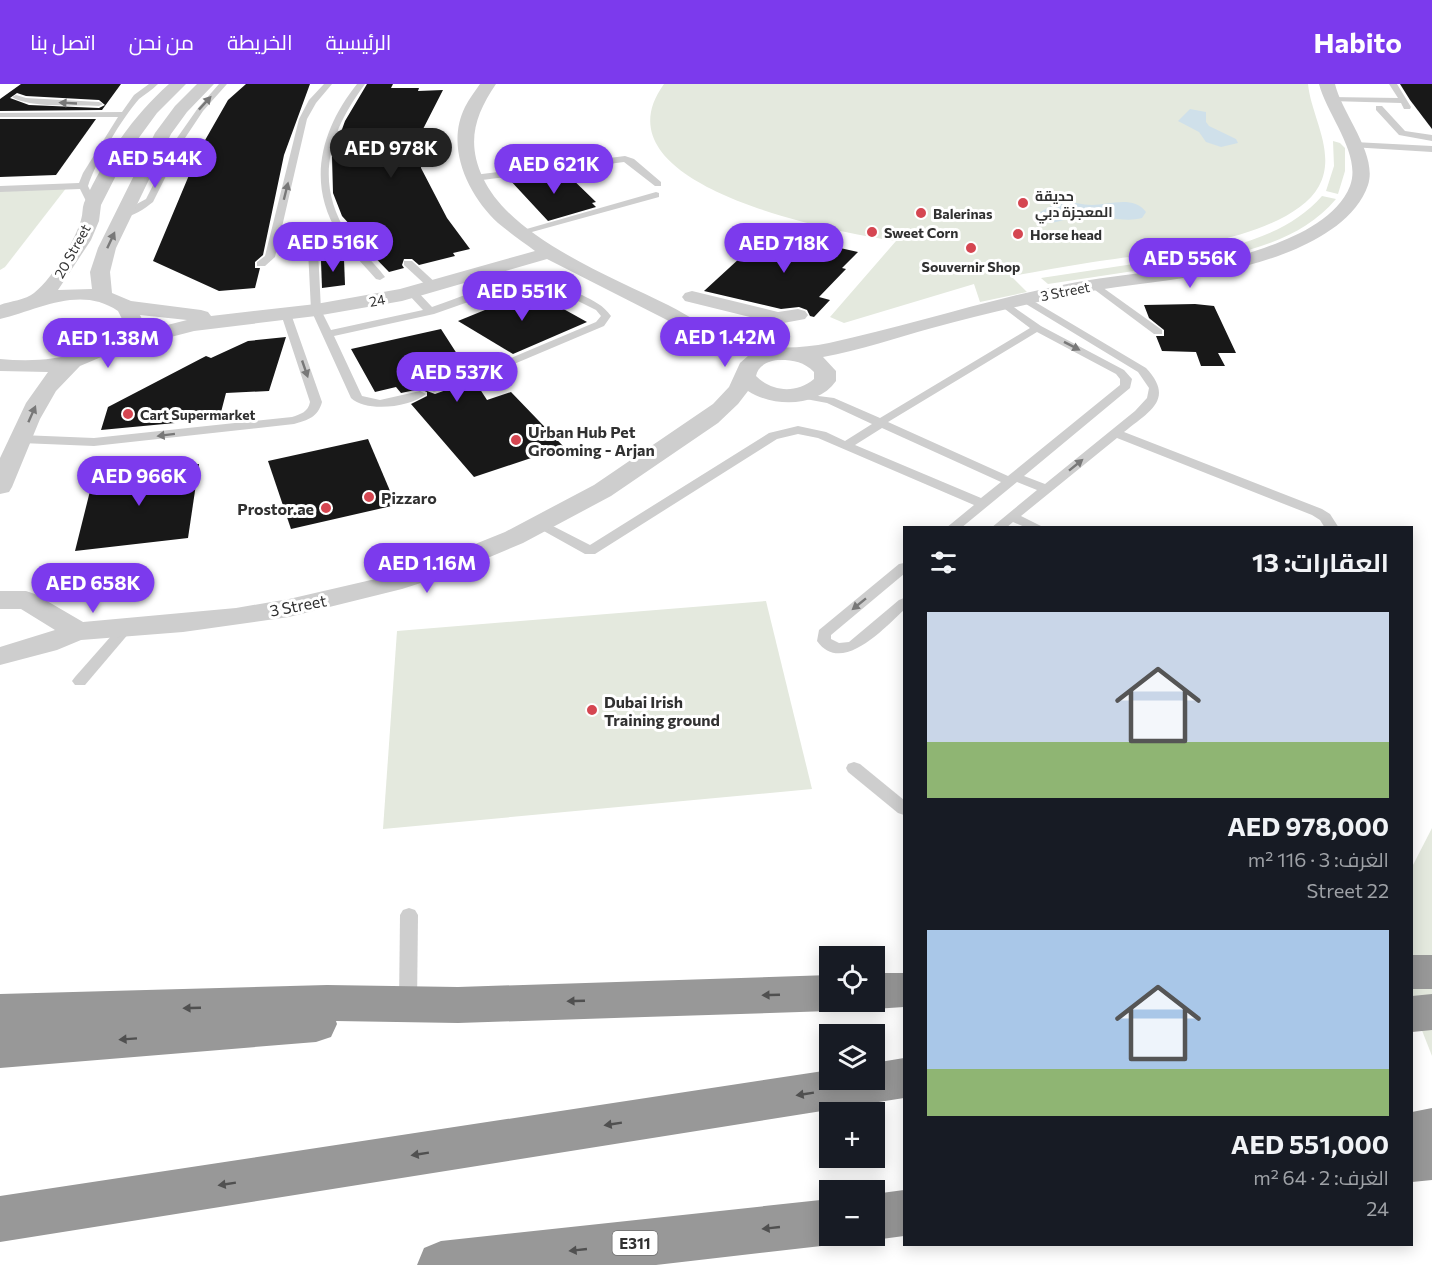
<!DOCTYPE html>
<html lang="ar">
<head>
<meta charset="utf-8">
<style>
	:root { --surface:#171b24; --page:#242831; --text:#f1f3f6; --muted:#9ea1a6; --accent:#7c3aed }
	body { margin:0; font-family:Commissioner,Cairo,sans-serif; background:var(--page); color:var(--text); direction:rtl; height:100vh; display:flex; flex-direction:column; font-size:22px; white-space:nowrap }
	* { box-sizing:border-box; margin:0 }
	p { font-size:20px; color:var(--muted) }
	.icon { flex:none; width:33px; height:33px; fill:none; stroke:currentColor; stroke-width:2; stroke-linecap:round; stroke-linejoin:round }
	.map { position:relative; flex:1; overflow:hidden; direction:ltr }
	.drawer { position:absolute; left:903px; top:442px; width:510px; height:720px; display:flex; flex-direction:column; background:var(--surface); border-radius:0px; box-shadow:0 3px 15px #0003; direction:rtl }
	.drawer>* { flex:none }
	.buttons { position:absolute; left:819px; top:862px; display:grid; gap:12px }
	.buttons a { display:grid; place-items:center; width:66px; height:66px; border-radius:0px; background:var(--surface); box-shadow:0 3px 15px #0003; font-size:30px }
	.price { position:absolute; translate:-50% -51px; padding:0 14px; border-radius:21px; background:var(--accent); color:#fff; font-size:20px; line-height:39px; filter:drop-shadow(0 2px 3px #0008) }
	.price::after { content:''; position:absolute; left:50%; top:36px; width:18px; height:14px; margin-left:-9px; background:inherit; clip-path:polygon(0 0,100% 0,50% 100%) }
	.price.current { background:#222; color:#fff }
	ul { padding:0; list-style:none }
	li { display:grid; align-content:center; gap:12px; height:318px; padding:0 24px }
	li span { display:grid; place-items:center; height:186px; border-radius:0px; color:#555 }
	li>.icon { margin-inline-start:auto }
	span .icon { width:108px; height:108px; fill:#fffc; stroke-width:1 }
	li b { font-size:26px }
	h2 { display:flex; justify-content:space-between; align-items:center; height:72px; padding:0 24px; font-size:26px }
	header { display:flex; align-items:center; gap:36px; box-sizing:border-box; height:84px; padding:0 30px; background:var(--accent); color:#fff }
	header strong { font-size:28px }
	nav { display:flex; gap:33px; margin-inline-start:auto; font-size:21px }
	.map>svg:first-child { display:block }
	.green { fill:#e4e9de }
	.water { fill:#cfe0ea }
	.building { fill:#181818; fill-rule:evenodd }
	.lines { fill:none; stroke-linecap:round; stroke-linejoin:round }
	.lane { fill:#cecece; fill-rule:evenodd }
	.street { fill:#cecece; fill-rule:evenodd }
	.highway { fill:#989898; fill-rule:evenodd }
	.oneway { fill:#787878 }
	.oneway2 { fill:#505050 }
	.poi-dot { fill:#d54651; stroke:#fff; stroke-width:2 }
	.labels { text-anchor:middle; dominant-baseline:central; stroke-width:6; stroke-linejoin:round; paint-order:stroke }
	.far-poi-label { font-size:14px; font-weight:bold; fill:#313131; stroke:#fff; text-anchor:start }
	.far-street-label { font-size:14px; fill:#313131; stroke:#fff }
	.shield { fill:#fff; stroke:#6f6f6f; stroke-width:1.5 }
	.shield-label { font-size:15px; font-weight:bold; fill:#313131 }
	.poi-label { font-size:16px; font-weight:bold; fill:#313131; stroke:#fff; text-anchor:start }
	.street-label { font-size:16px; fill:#313131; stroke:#fff }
</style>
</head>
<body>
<header>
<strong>Habito</strong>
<nav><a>الرئيسية</a><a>الخريطة</a><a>من نحن</a><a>اتصل بنا</a></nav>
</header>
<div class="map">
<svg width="1432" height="1181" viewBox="0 0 1432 1181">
	<rect width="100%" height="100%" fill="#fff"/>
	<g class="green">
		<path d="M664 0H1308C1311 32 1337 69 1319 102 1289 157 1144 170 1087 179 1061 183 1036 188 1011 192L1027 208 980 218 974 200 844 239 830 233 896 157C835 148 590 102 664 0Z"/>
		<polygon points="1333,57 1340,59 1345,64 1345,87 1338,110 1326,107 1334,82"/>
		<polygon points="67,103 5,183 0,186 0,104"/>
		<path d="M1322 112 1336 115C1302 156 1245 169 1194 178L1185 172C1234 163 1288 151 1322 112Z"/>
		<polygon points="1173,174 1180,180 1048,200 1041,194"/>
		<polygon points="766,517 812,705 383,745 397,547"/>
		<polygon points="1432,744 1432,972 1412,921 1412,783"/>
	</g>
	<g class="water">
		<polygon points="1190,25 1206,28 1206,38 1209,42 1236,55 1238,59 1221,63 1206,58 1199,48 1178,37"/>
		<path d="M1058 118C1070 117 1081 121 1092 121 1109 121 1133 111 1146 128L1142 134C1123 139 1104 131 1085 131 1067 132 1052 145 1034 135L1035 131Z"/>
	</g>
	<g class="building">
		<path d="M21 0H121L102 26 0 27V15ZM17 9 26 12 99 16 105 21 99 24 29 21 10 14Z"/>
		<polygon points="246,0 310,0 284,71 263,171 255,178 255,184 260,184 255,204 219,207 153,177 200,65 228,16"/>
		<polygon points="367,0 393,0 391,4 419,4 418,7 443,6 421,49 421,84 447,134 470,165 453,169 455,172 419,181 412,175 404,175 402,181 404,184 389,188 356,154 361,153 342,132 333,109 332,73 345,37"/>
		<polygon points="1400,0 1432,0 1432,45 1410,16"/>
		<polygon points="0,35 96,35 56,91 0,93"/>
		<polygon points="565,88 596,118 592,119 596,123 548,137 509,95"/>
		<polygon points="773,149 858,168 842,184 846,185 819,213 830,216 814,233 810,232 807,226 799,223 781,225 704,207 753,162 758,163"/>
		<polygon points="344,175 345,201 322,204 321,177"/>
		<polygon points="531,207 587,238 513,270 458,237"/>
		<polygon points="1195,220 1214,222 1236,269 1218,269 1225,282 1201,282 1196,268 1162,267 1156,252 1164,252 1164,246 1149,234 1144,221"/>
		<polygon points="441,245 468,287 429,301 427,307 435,310 474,296 487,316 511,308 564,363 474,393 411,320 427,312 427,308 420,305 401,309 396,303 375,308 351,265"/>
		<polygon points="286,253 269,307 226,309 220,332 175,336 175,339 101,346 108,323 206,272 211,274 248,257"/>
		<polygon points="368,355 396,421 291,445 268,377"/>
		<polygon points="199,380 188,454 75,467 94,391"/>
	</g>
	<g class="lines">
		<g class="lane">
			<path d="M149 0H158C152 6 145 10 139 15 123 33 95 79 88 102L97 121 95 123H89L80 105 0 108V102L79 99 83 89 118 33H0V29L122 28 134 11Z"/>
			<path d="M219 0H227L203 27 185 54 153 118C144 125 132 134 120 133V129L146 115 177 54 198 24Z"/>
			<polygon points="324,0 332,0 316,19 307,35 275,173 265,182 257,182 257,178 265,172 299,35 309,16"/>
			<path d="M357 0H365C330 47 313 97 348 151 359 166 374 178 385 193L380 196 376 195C363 180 348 166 338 149 306 98 322 44 357 0Z"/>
			<polygon points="1389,0 1397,0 1411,23 1410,25 1404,25 1401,19 1330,17 1326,15 1330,13 1398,14"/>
			<path d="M16 11 26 14 99 18 103 20 99 22C77 21 29 24 12 13Z"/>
			<polygon points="1376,22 1382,22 1405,47 1432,51 1432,57 1399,51 1376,26"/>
			<polygon points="1354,58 1432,62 1432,68 1351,63 1350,61"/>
			<polygon points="625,72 634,75 661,98 661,102 655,102 624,78 474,97 469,94 474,91"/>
			<polygon points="656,108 659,109 659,113 521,151 516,148"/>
			<path d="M313 163 318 166 321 226 331 246 423 226 408 210V206H416L432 223C487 204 525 181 582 211 594 217 603 221 611 232L604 242 514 280 434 308 428 305 430 303 506 276 596 238 601 232 596 226 558 207 529 201 508 204 434 230 334 252 362 312 380 316 420 307 426 310C411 323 367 329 351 314L311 226 308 166Z"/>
			<polygon points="404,177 412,177 438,201 438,205 430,205 404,181"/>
			<polygon points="1095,198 1162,246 1162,250 1154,250 1091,203 1090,201"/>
			<path d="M1025 212 1146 284C1175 315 1150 327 1124 348L1322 425 1330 430 1339 444H1325L1320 436 1312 431 1117 354 1021 432 1045 444H1027L1013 438 1006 444H991L1037 406 1017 398 961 444H946L974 421 818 354 798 350 777 355 595 470H585L533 441 535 438H545L590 461 769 349 798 342 826 348 845 357 872 340 827 319 795 313V309L834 314 880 334 1030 244 1001 222 1000 220 1005 217 1041 242 1124 286 1132 295 1130 304 1024 392 1045 400 1135 327 1147 314 1149 304 1138 288 1021 217 1020 215ZM1037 248 1116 290 1120 295V301L1008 392 888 338ZM882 344 1001 398 981 414 855 361Z"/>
			<path d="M286 227 291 230 322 318C318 333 308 336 294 340L94 362 21 359 15 355 21 351 94 354 292 333C301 330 308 328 310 318L281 230Z"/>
			<path d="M904 479V490L831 551V555L839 559 849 558 899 516 904 514V526C885 543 842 592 817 557L819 546 899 480Z"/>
			<polygon points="125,540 130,542 132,545 130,548 85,601 75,601 72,597 75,593 120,542"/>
			<polygon points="854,678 860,680 904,716 904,731 898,729 848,688 846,684 848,680"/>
			<polygon points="409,824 415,826 418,831 417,920 415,926 408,928 401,926 399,920 400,831 403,826"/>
		</g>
		<g class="street">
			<path d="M169 0H186L157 29 127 70 101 121 99 137 91 156 58 206 92 205 90 188 98 164 155 49 175 22 197 0H214L187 28 171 50 116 164 110 188 112 209 131 217 201 226 208 228 211 232 316 220 400 205 535 167C523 158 510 149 498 139 468 111 445 63 465 23 469 15 475 7 480 0H496C475 31 466 58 483 94 511 154 612 193 668 221 691 233 714 248 738 256 768 266 798 265 829 259 908 242 986 216 1067 200 1129 188 1205 185 1264 164 1295 153 1337 135 1350 102 1362 71 1327 31 1319 0H1335C1342 30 1378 70 1368 101 1357 134 1320 155 1291 167 1221 196 1138 197 1064 212 1020 222 976 232 932 244 896 254 860 266 823 273L836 287V297C817 324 773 323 748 307L738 320 718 339 611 412 523 459 452 489 402 505 289 533 183 548 81 556 57 566 0 581V563L55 546 21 525H0V507H26L35 510 83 538 236 524 289 515 384 493 433 477 505 448 594 401 713 320 729 303 740 279 749 271 724 265 547 175 402 217 316 232 194 247 113 268 80 282 56 307 40 335 12 403 9 408 0 410V374L26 319 48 288 0 287V275C45 279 94 275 122 235L118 227C80 201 38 226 0 235V221C10 217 26 216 34 209 51 196 75 157 81 136 83 130 82 124 84 119 104 74 133 32 169 0ZM140 231 187 236 132 250 142 235ZM780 276C794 276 804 278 814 288V295C796 310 772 308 756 292 758 281 770 276 780 276Z"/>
			<polygon points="692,207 778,228 798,225 805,227 808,231 805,235 778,240 685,217 682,213 685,209"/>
		</g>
		<g class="highway">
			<rect x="1412" y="871" width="20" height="34"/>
			<polygon points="874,889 904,889 904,923 874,925 859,919 874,918"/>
			<polygon points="830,891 830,918 846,918 845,922 830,927 458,939 336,937 337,940 331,953 316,958 0,984 0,910 327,901 458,903"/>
			<polygon points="1432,910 1432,946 1412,948 1412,912"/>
			<polygon points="904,974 904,1014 0,1158 0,1112 830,986 830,996 874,996 874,979"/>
			<polygon points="1432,1024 1432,1096 1412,1098 1412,1028"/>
			<polygon points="904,1106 904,1152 874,1156 864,1152 874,1152 874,1110"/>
			<polygon points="830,1115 830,1152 848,1152 830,1161 656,1181 417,1181 424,1164 441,1157"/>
		</g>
	</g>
	<defs><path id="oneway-solid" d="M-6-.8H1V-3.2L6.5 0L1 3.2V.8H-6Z" transform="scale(1.5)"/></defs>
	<g class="oneway">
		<use href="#oneway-solid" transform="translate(68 19) rotate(-177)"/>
		<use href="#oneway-solid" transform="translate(205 19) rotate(-47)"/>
		<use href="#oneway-solid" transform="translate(286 107) rotate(-76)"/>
		<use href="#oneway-solid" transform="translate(111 156) rotate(-65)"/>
		<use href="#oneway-solid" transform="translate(1072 262) rotate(27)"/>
		<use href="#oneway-solid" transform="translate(305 285) rotate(71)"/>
		<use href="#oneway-solid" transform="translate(32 330) rotate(-66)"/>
		<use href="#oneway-solid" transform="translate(166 351) rotate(173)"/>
		<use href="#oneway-solid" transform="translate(1076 381) rotate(-39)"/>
		<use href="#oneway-solid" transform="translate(859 520) rotate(141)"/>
	</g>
	<g class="oneway2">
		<use href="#oneway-solid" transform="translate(771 911) rotate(178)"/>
		<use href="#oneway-solid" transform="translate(576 917) rotate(178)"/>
		<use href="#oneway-solid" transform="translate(192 924) rotate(178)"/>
		<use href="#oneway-solid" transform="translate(128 955) rotate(176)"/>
		<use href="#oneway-solid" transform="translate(805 1010) rotate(171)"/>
		<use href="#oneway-solid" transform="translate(613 1040) rotate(171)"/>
		<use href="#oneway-solid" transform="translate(420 1070) rotate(171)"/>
		<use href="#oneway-solid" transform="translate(227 1100) rotate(171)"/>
		<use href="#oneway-solid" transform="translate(771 1144) rotate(174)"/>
		<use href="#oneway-solid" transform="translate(578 1166) rotate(174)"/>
	</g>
	<g class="poi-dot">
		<circle cx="1023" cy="119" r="6"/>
		<circle cx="921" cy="129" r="6"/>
		<circle cx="872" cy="148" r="6"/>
		<circle cx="1018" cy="150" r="6"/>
		<circle cx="971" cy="164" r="6"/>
		<circle cx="128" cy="330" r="6"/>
		<circle cx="516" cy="356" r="6"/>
		<circle cx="369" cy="413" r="6"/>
		<circle cx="326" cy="424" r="6"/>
		<circle cx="592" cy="626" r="6"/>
	</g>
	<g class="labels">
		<g class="far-poi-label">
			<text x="1035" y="111">حديقة<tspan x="1035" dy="16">المعجزة دبي</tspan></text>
			<text x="933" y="129">Balerinas</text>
			<text x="884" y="148">Sweet Corn</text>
			<text x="1030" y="150">Horse head</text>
			<text x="971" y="182" text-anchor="middle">Souvernir Shop</text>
			<text x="140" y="330">Cart Supermarket</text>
		</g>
		<g class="far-street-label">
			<text transform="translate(72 167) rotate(-61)">20 Street</text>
			<text transform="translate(1065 207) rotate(-11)">3 Street</text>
			<text transform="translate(377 216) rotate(-11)">24</text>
		</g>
		<rect class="shield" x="612.5" y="1147" width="45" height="24" rx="4.5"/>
		<g class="shield-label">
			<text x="635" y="1159">E311</text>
		</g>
		<g class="poi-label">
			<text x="528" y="347">Urban Hub Pet<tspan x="528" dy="18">Grooming - Arjan</tspan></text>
			<text x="381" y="413">Pizzaro</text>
			<text x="314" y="424" text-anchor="end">Prostor.ae</text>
			<text x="604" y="617">Dubai Irish<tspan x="604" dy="18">Training ground</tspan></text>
		</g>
		<g class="street-label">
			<text transform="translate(298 521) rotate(-11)">3 Street</text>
		</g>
	</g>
</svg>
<div class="buttons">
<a><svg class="icon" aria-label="locate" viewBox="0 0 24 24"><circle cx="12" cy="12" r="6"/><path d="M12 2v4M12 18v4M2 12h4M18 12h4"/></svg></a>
<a><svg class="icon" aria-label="layers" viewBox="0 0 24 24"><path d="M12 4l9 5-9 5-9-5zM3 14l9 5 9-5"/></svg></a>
<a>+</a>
<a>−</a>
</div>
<b class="price current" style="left:391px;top:95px">AED 978K</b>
<b class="price" style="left:155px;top:105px">AED 544K</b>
<b class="price" style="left:554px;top:111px">AED 621K</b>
<b class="price" style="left:333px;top:189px">AED 516K</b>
<b class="price" style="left:784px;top:190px">AED 718K</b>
<b class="price" style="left:1190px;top:205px">AED 556K</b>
<b class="price" style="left:522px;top:238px">AED 551K</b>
<b class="price" style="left:725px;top:284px">AED 1.42M</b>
<b class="price" style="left:108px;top:285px">AED 1.38M</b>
<b class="price" style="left:457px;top:319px">AED 537K</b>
<b class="price" style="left:139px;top:423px">AED 966K</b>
<b class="price" style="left:427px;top:510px">AED 1.16M</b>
<b class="price" style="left:93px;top:530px">AED 658K</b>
<section class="drawer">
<h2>العقارات: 13<svg class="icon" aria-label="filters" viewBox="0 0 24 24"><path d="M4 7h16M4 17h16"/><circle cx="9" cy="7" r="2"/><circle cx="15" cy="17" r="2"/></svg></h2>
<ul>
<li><span style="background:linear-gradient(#c9d6e8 70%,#8fb573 0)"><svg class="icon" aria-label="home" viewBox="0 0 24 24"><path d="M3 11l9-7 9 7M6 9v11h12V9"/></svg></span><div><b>AED 978,000</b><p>الغرف: 3 · 116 m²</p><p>22 Street</p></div></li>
<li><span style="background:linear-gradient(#a9c7e8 75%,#8fb573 0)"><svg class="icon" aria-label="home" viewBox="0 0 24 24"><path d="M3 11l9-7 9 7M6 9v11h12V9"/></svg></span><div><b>AED 551,000</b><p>الغرف: 2 · 64 m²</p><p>24</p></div></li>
</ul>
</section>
</div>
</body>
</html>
